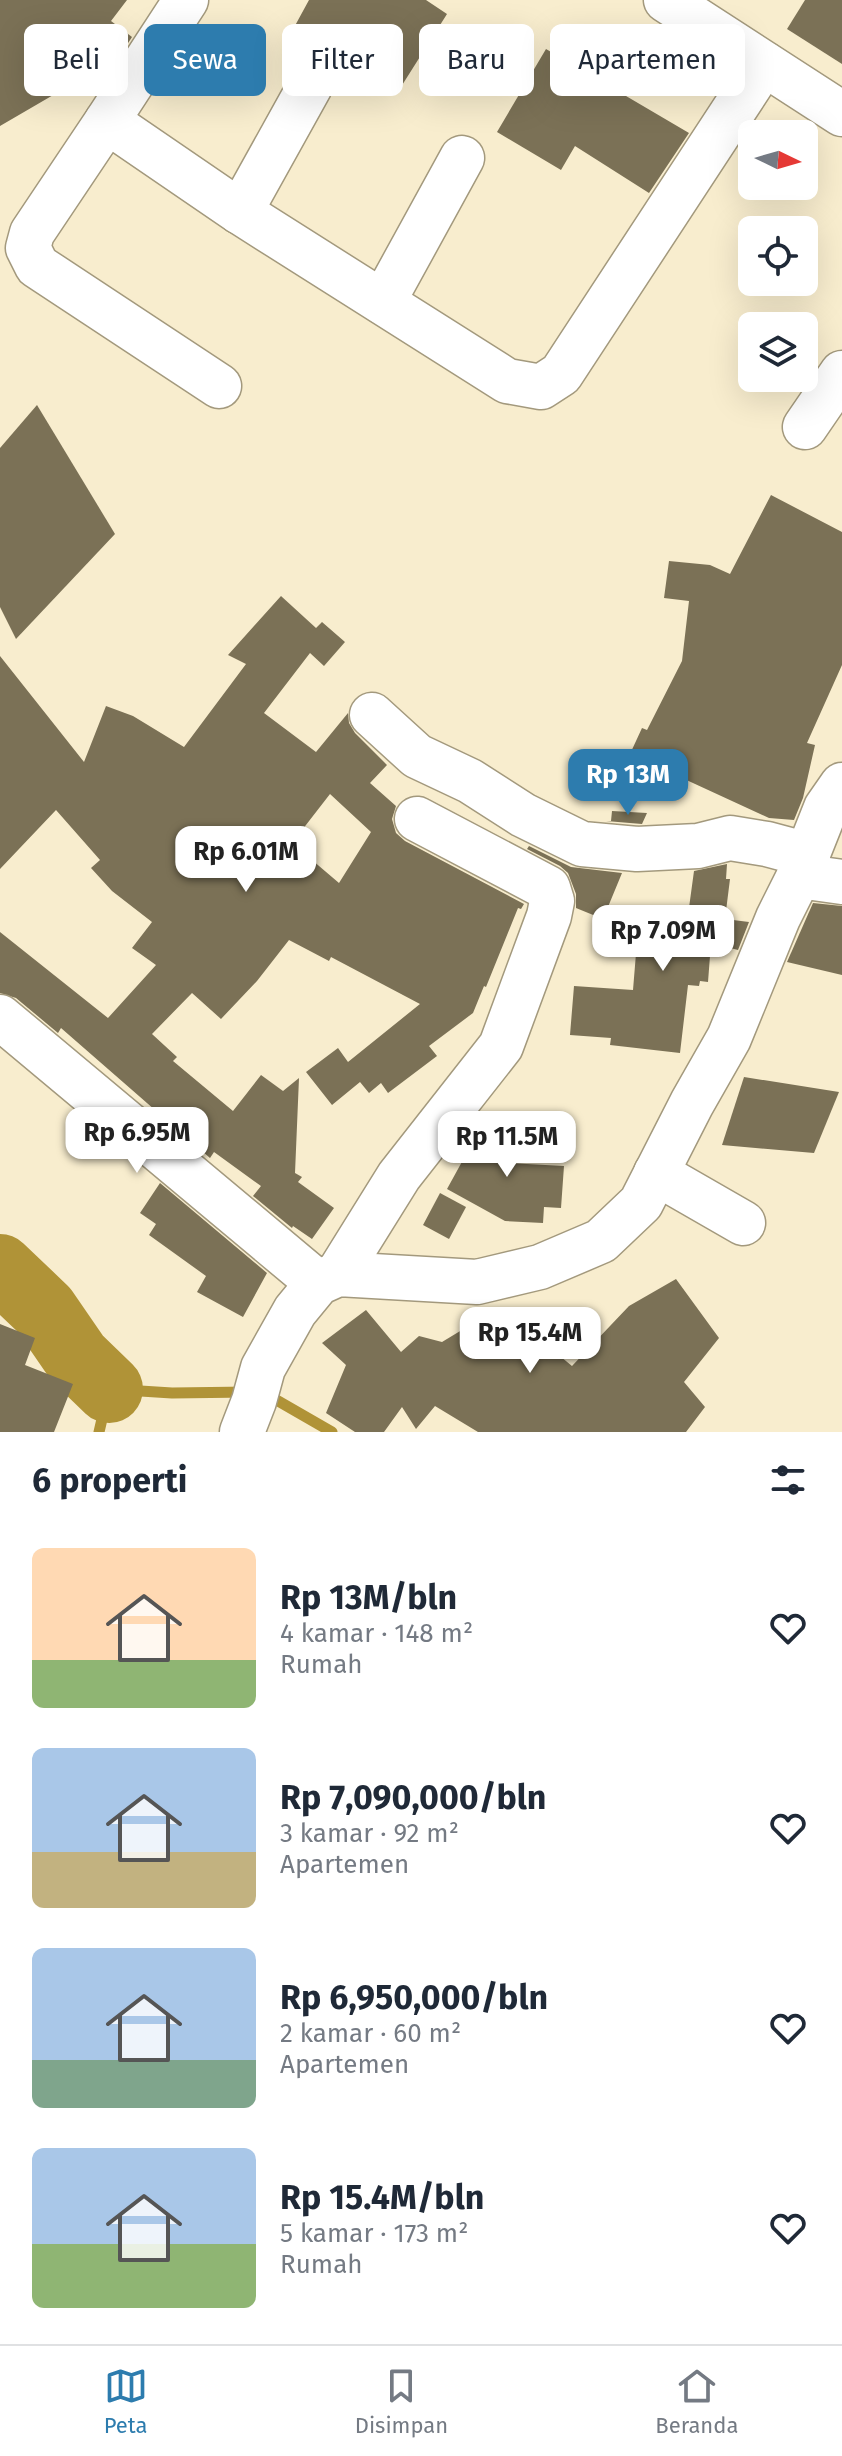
<!DOCTYPE html>
<html lang="id">
<head>
<meta charset="utf-8">
<style>
	:root { --surface:#fff; --page:#f6f6f7; --text:#1f2937; --muted:#747a83; --line:#e0e1e3; --accent:#2d7cae }
	body { margin:0; font-family:"Fira Sans",sans-serif; background:var(--page); color:var(--text); height:100vh; display:flex; flex-direction:column; font-size:30px; white-space:nowrap }
	* { box-sizing:border-box; margin:0 }
	p { font-size:26px; color:var(--muted) }
	.icon { flex:none; width:44px; height:44px; fill:none; stroke:currentColor; stroke-width:2; stroke-linecap:round; stroke-linejoin:round }
	.map { position:relative; height:1432px; overflow:hidden }
	.panel { display:flex; flex-direction:column; background:var(--surface); flex:1 }
	.panel>* { flex:none }
	.guide { position:absolute; left:24px; top:24px; width:794px; height:72px; display:flex; gap:16px }
	.needle { width:52px; rotate:95deg }
	.controls { position:absolute; left:738px; top:120px; display:grid; gap:16px }
	.controls a { display:grid; place-items:center; width:80px; height:80px; border-radius:12px; background:var(--surface); box-shadow:0 8px 32px #0002; font-size:40px }
	.price { position:absolute; translate:-50% -68px; padding:0 18px; border-radius:16px; background:#fff; color:#222; font-size:26px; line-height:52px; filter:drop-shadow(0 2px 4px #0008) }
	.price::after { content:''; position:absolute; left:50%; top:48px; width:24px; height:18px; margin-left:-12px; background:inherit; clip-path:polygon(0 0,100% 0,50% 100%) }
	.price.active { background:var(--accent); color:#fff }
	ul { padding:0; list-style:none }
	li { display:flex; align-items:center; gap:24px; height:200px; padding:0 32px }
	li span { display:grid; place-items:center; flex:none; width:224px; height:160px; border-radius:12px; color:#555 }
	li>.icon { margin-inline-start:auto }
	span .icon { width:96px; height:96px; fill:#fffc; stroke-width:1 }
	li b { font-size:34px }
	h2 { display:flex; justify-content:space-between; align-items:center; height:96px; padding:0 32px; font-size:34px }
	.pill { padding:0 28px; border-radius:12px; background:var(--surface); box-shadow:0 8px 32px #0002; font-size:28px; line-height:72px }
	.pill.active { background:var(--accent); color:#fff }
	.tabs { display:flex; justify-content:space-around; align-items:center; height:112px; border-top:2px solid var(--line); background:var(--surface); font-size:22px; color:var(--muted) }
	.tabs a { display:grid; justify-items:center; gap:4px }
	.tabs .active { color:var(--accent) }
	.map>svg:first-child { display:block }
	.lines { fill:none; stroke-linecap:round; stroke-linejoin:round }
	.stream { stroke:#b09337; stroke-width:11 }
	.river { stroke:#b09337; stroke-width:68 }
	.building { fill:#7b7156; fill-rule:evenodd }
	.minor-casing { stroke:#a3997d; stroke-width:47 }
	.minor { stroke:#fff; stroke-width:44 }
</style>
</head>
<body>
<div class="map">
<svg width="842" height="1432" viewBox="0 0 842 1432">
	<rect width="100%" height="100%" fill="#f8edce"/>
	<g class="lines">
		<g class="stream">
			<polyline points="266,1394 332,1432"/>
			<polyline points="99,1432 109,1389 172,1393 249,1392"/>
		</g>
		<polyline class="river" points="0,1268 44,1310 77,1358 109,1389"/>
	</g>
	<g class="building">
		<polygon points="0,0 127,0 111,21 132,37 96,92 79,80 0,126"/>
		<polygon points="309,0 426,0 447,14 399,90 335,49 332,56 291,33"/>
		<polygon points="805,0 842,0 842,64 787,29"/>
		<polygon points="546,49 689,133 649,193 575,146 561,170 497,132"/>
		<polygon points="37,405 115,534 16,639 0,607 0,448"/>
		<polygon points="771,495 842,532 842,665 807,743 815,745 803,798 794,820 769,818 630,754 642,728 647,730 682,661 689,601 664,598 669,561 710,565 730,574"/>
		<path d="M281 596 316 628 322 622 345 642 324 666 310 653 264 713 316 752 348 713 349 723 355 733 387 765 370 783 396 806 392 819 396 833 405 841 524 904 521 909 518 908 486 987 484 986 473 1013 429 1046 437 1056 388 1093 381 1083 369 1093 360 1082 332 1105 306 1072 338 1048 348 1062 420 1004 331 957 329 961 289 940 257 981 221 1019 192 993 152 1034 177 1057 173 1061 233 1111 261 1075 283 1091 299 1078 295 1173 302 1177 298 1182 334 1208 312 1239 293 1226 292 1228 253 1196 261 1186 214 1152 210 1158 61 1028 58 1033 16 998 0 993V932L108 1018 156 965 132 948 152 922 112 891 91 868 100 860 56 810 0 869V656L84 762 106 706 133 716 184 747 246 664 228 655ZM330 794 371 832 339 883 292 843Z"/>
		<polygon points="612,811 647,813 642,824 606,821 611,821"/>
		<polygon points="529,846 571,867 622,873 603,919 576,908 576,894 568,873 560,866 527,849"/>
		<polygon points="727,864 726,879 730,879 725,919 749,922 738,950 711,943 708,982 700,981 699,986 688,985 680,1053 610,1045 611,1038 570,1035 574,986 633,990 638,929 664,931 667,913 688,915 694,871"/>
		<polygon points="813,903 842,906 842,975 787,962"/>
		<polygon points="744,1077 839,1092 814,1153 722,1145"/>
		<polygon points="486,1118 518,1129 508,1163 564,1166 561,1208 544,1207 543,1223 505,1221 447,1189 469,1149 474,1154"/>
		<polygon points="160,1183 267,1273 243,1317 197,1292 206,1276 149,1235 156,1224 140,1213"/>
		<polygon points="440,1193 466,1207 449,1239 423,1225"/>
		<polygon points="676,1279 719,1338 684,1382 705,1407 686,1432 478,1432 435,1406 416,1429 402,1407 384,1432 355,1432 326,1413 346,1365 322,1343 366,1310 401,1352 419,1336 442,1342 490,1313 521,1342 532,1333 572,1366 629,1306"/>
		<polygon points="0,1324 35,1338 25,1365 73,1384 54,1432 0,1432"/>
	</g>
	<g class="lines">
		<defs>
			<g id="minor">
				<polyline points="186,0 107,121 240,212 507,381 541,387 561,374 764,64"/>
				<polyline points="666,0 842,114"/>
				<polyline points="107,121 32,233 28,248 37,266 219,386"/>
				<polyline points="240,212 310,86"/>
				<polyline points="383,302 462,158"/>
				<polyline points="805,427 842,373"/>
				<polyline points="372,715 417,756 470,781 523,815 582,844 637,849 698,846 730,838 767,844 808,855"/>
				<polyline points="799,876 842,882"/>
				<polyline points="0,1017 318,1283"/>
				<polyline points="656,1173 743,1223"/>
				<polyline points="338,1274 399,1176 501,1046 549,916 552,901 548,888 417,819"/>
				<polyline points="242,1432 254,1401 263,1368 295,1311 318,1283 338,1274 477,1282 540,1267 601,1241 641,1203 692,1103 729,1038 778,918 799,876 826,808 842,785"/>
			</g>
		</defs>
		<use href="#minor" class="minor-casing"/>
		<use href="#minor" class="minor"/>
	</g>
</svg>
<div class="controls">
<a><svg class="needle" viewBox="-14 -14 28 28"><path d="M0-13l5 13h-10z" fill="#e53935"/><path d="M0 13l5-13h-10z" fill="#747a83"/></svg></a>
<a><svg class="icon" aria-label="locate" viewBox="0 0 24 24"><circle cx="12" cy="12" r="6"/><path d="M12 2v4M12 18v4M2 12h4M18 12h4"/></svg></a>
<a><svg class="icon" aria-label="layers" viewBox="0 0 24 24"><path d="M12 4l9 5-9 5-9-5zM3 14l9 5 9-5"/></svg></a>
</div>
<b class="price active" style="left:628px;top:817px">Rp 13M</b>
<b class="price" style="left:246px;top:894px">Rp 6.01M</b>
<b class="price" style="left:663px;top:973px">Rp 7.09M</b>
<b class="price" style="left:137px;top:1175px">Rp 6.95M</b>
<b class="price" style="left:507px;top:1179px">Rp 11.5M</b>
<b class="price" style="left:530px;top:1375px">Rp 15.4M</b>
<div class="guide">
<a class="pill">Beli</a>
<a class="pill active">Sewa</a>
<a class="pill">Filter</a>
<a class="pill">Baru</a>
<a class="pill">Apartemen</a>
</div>
</div>
<section class="panel">
<h2>6 properti<svg class="icon" aria-label="filters" viewBox="0 0 24 24"><path d="M4 7h16M4 17h16"/><circle cx="9" cy="7" r="2"/><circle cx="15" cy="17" r="2"/></svg></h2>
<ul>
<li><span style="background:linear-gradient(#ffd9b3 70%,#8fb573 0)"><svg class="icon" aria-label="home" viewBox="0 0 24 24"><path d="M3 11l9-7 9 7M6 9v11h12V9"/></svg></span><div><b>Rp 13M/bln</b><p>4 kamar · 148 m²</p><p>Rumah</p></div><svg class="icon" aria-label="heart" viewBox="0 0 24 24"><path d="M12 20l-8-8c-3-5 5-10 8-4 3-6 11-1 8 4z"/></svg></li>
<li><span style="background:linear-gradient(#a9c7e8 65%,#c2b280 0)"><svg class="icon" aria-label="home" viewBox="0 0 24 24"><path d="M3 11l9-7 9 7M6 9v11h12V9"/></svg></span><div><b>Rp 7,090,000/bln</b><p>3 kamar · 92 m²</p><p>Apartemen</p></div><svg class="icon" aria-label="heart" viewBox="0 0 24 24"><path d="M12 20l-8-8c-3-5 5-10 8-4 3-6 11-1 8 4z"/></svg></li>
<li><span style="background:linear-gradient(#a9c7e8 70%,#7fa58c 0)"><svg class="icon" aria-label="home" viewBox="0 0 24 24"><path d="M3 11l9-7 9 7M6 9v11h12V9"/></svg></span><div><b>Rp 6,950,000/bln</b><p>2 kamar · 60 m²</p><p>Apartemen</p></div><svg class="icon" aria-label="heart" viewBox="0 0 24 24"><path d="M12 20l-8-8c-3-5 5-10 8-4 3-6 11-1 8 4z"/></svg></li>
<li><span style="background:linear-gradient(#a9c7e8 60%,#8fb573 0)"><svg class="icon" aria-label="home" viewBox="0 0 24 24"><path d="M3 11l9-7 9 7M6 9v11h12V9"/></svg></span><div><b>Rp 15.4M/bln</b><p>5 kamar · 173 m²</p><p>Rumah</p></div><svg class="icon" aria-label="heart" viewBox="0 0 24 24"><path d="M12 20l-8-8c-3-5 5-10 8-4 3-6 11-1 8 4z"/></svg></li>
</ul>
</section>
<nav class="tabs">
<a class="active"><svg class="icon" aria-label="map" viewBox="0 0 24 24"><path d="M3 6l6-2 6 2 6-2v14l-6 2-6-2-6 2zM9 4v14M15 6v14"/></svg>Peta</a>
<a><svg class="icon" aria-label="saved" viewBox="0 0 24 24"><path d="M7 4h10v16l-5-4-5 4z"/></svg>Disimpan</a>
<a><svg class="icon" aria-label="home" viewBox="0 0 24 24"><path d="M3 11l9-7 9 7M6 9v11h12V9"/></svg>Beranda</a>
</nav>
</body>
</html>
